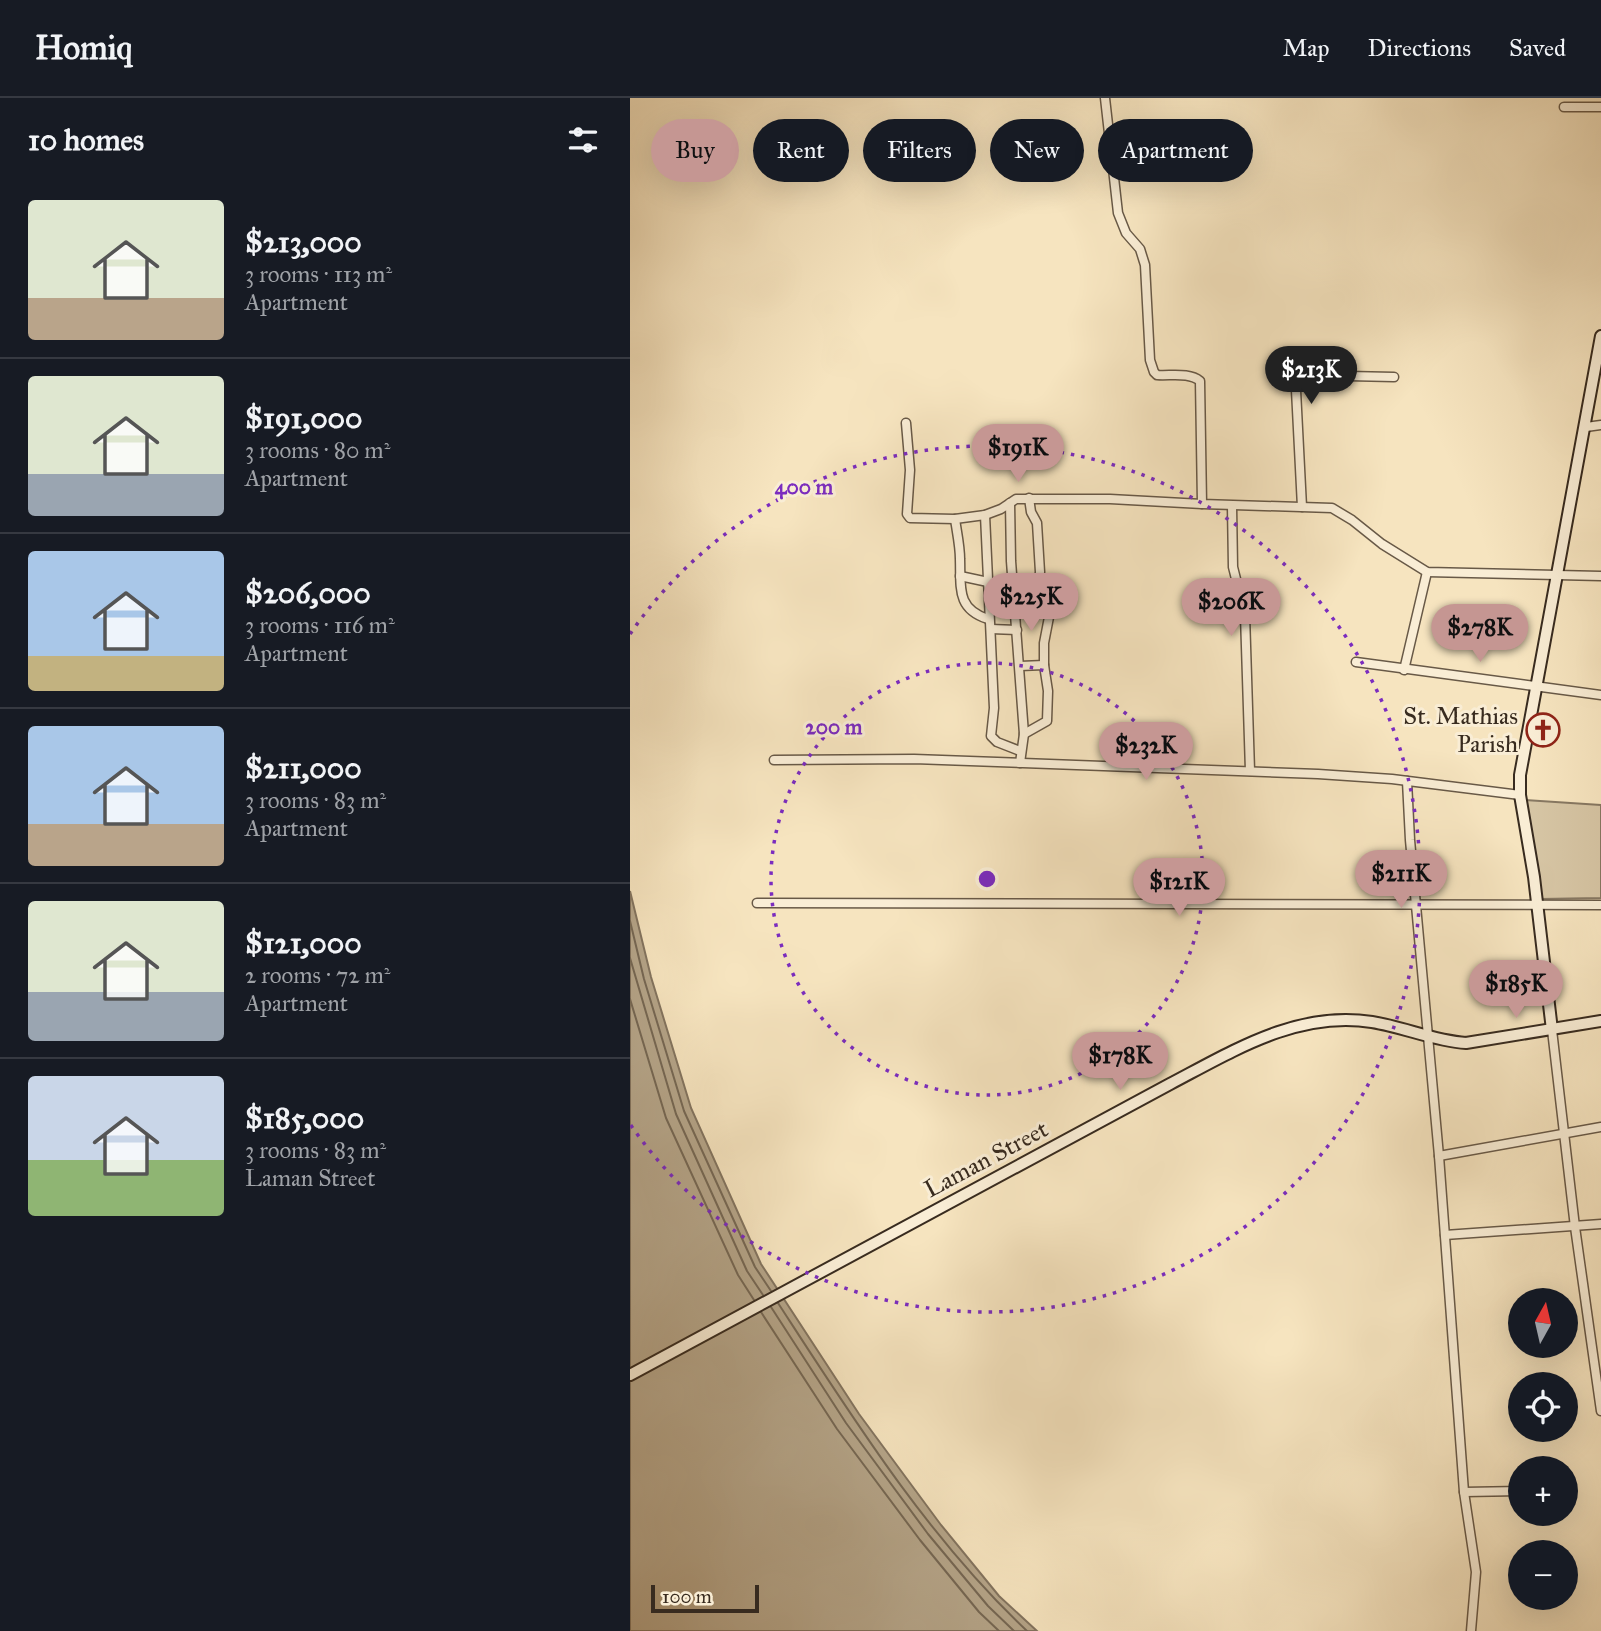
<!DOCTYPE html>
<html lang="en">
<head>
<meta charset="utf-8">
<style>
	:root { --surface:#171b24; --page:#242831; --text:#f1f3f6; --muted:#9ea1a6; --line:#363941; --accent:#c59692 }
	body { margin:0; font-family:"IM FELL Great Primer",serif; background:var(--page); color:var(--text); height:100vh; display:flex; flex-direction:column; font-size:26px; white-space:nowrap }
	* { box-sizing:border-box; margin:0 }
	p { font-size:23px; color:var(--muted) }
	.icon { flex:none; width:38px; height:38px; fill:none; stroke:currentColor; stroke-width:2; stroke-linecap:round; stroke-linejoin:round }
	.map { position:relative; flex:1; overflow:hidden }
	.sheet { display:flex; flex-direction:column; background:var(--surface); width:630px }
	.sheet>* { flex:none }
	.hud { position:absolute; left:21px; top:21px; width:665px; height:63px; display:flex; gap:14px }
	.needle { width:46px; rotate:8deg }
	.fabs { position:absolute; left:878px; top:1190px; display:grid; gap:14px }
	.fabs a { display:grid; place-items:center; width:70px; height:70px; border-radius:50%; background:var(--surface); box-shadow:0 7px 28px #0002; font-size:35px }
	.scale { position:absolute; left:21px; bottom:18px; width:108px; box-sizing:border-box; padding-left:7px; border:4px solid #382b1f; border-top:0; font-size:19px; line-height:24px; white-space:nowrap; color:#382b1f; -webkit-text-stroke:5px #f9edd5; paint-order:stroke }
	.price { position:absolute; translate:-50% -60px; padding:0 16px; border-radius:24px; background:var(--accent); color:#111; font-size:23px; line-height:46px; filter:drop-shadow(0 2px 4px #0008) }
	.price::after { content:''; position:absolute; left:50%; top:42px; width:21px; height:16px; margin-left:-10px; background:inherit; clip-path:polygon(0 0,100% 0,50% 100%) }
	.price.current { background:#222; color:#fff }
	ul { padding:0; list-style:none }
	li { display:flex; align-items:center; gap:21px; height:175px; padding:0 28px }
	li+li { border-top:2px solid var(--line) }
	li span { display:grid; place-items:center; flex:none; width:196px; height:140px; border-radius:7px; color:#555 }
	li>.icon { margin-inline-start:auto }
	span .icon { width:84px; height:84px; fill:#fffc; stroke-width:1 }
	li b { font-size:30px }
	h2 { display:flex; justify-content:space-between; align-items:center; height:84px; padding:0 28px; font-size:30px }
	.chip { padding:0 24px; border-radius:32px; background:var(--surface); box-shadow:0 7px 28px #0002; font-size:24px; line-height:63px }
	.chip.current { background:var(--accent); color:#111 }
	header { display:flex; align-items:center; gap:42px; box-sizing:border-box; height:98px; padding:0 35px; background:var(--surface); border-bottom:2px solid var(--line) }
	header strong { font-size:33px }
	nav { display:flex; gap:38px; margin-inline-start:auto; font-size:24px }
	main { display:flex; flex:1; min-height:0 }
	.map>svg:first-child { display:block }
	.green { fill:#d6c5a4; stroke:#877862; stroke-width:2 }
	.water { fill:#b5a589; stroke:#83745f; stroke-width:2 }
	.lines { fill:none; stroke-linecap:round; stroke-linejoin:round }
	.shore { stroke:#766854; stroke-width:2 }
	.street-casing { stroke:#685947; stroke-width:11 }
	.secondary-casing { stroke:#382b1f; stroke-width:14 }
	.street { stroke:#f9edd5; stroke-width:8 }
	.secondary { stroke:#f9edd5; stroke-width:10 }
	.ring { fill:none; stroke:#7b2cbf; stroke-width:3.5; stroke-dasharray:3.5 7 }
	.labels { text-anchor:middle; dominant-baseline:central; stroke-width:6; stroke-linejoin:round; paint-order:stroke }
	.poi-label { font-size:24px; fill:#382b1f; stroke:#f9edd5; text-anchor:end }
	.street-label { font-size:24px; fill:#382b1f; stroke:#f9edd5 }
	.centre { fill:#7b2cbf; stroke:#f9edd5; stroke-width:3.5 }
	.ring-label { font-size:21px; text-anchor:middle; font-weight:bold; fill:#7b2cbf; stroke:#f9edd5; stroke-width:6; stroke-linejoin:round; paint-order:stroke }
</style>
</head>
<body>
<header>
<strong>Homiq</strong>
<nav><a>Map</a><a>Directions</a><a>Saved</a></nav>
</header>
<main>
<section class="sheet">
<h2>10 homes<svg class="icon" aria-label="filters" viewBox="0 0 24 24"><path d="M4 7h16M4 17h16"/><circle cx="9" cy="7" r="2"/><circle cx="15" cy="17" r="2"/></svg></h2>
<ul>
<li><span style="background:linear-gradient(#dfe7d0 70%,#b9a48a 0)"><svg class="icon" aria-label="home" viewBox="0 0 24 24"><path d="M3 11l9-7 9 7M6 9v11h12V9"/></svg></span><div><b>$213,000</b><p>3 rooms · 113 m²</p><p>Apartment</p></div></li>
<li><span style="background:linear-gradient(#dfe7d0 70%,#9aa5b1 0)"><svg class="icon" aria-label="home" viewBox="0 0 24 24"><path d="M3 11l9-7 9 7M6 9v11h12V9"/></svg></span><div><b>$191,000</b><p>3 rooms · 80 m²</p><p>Apartment</p></div></li>
<li><span style="background:linear-gradient(#a9c7e8 75%,#c2b280 0)"><svg class="icon" aria-label="home" viewBox="0 0 24 24"><path d="M3 11l9-7 9 7M6 9v11h12V9"/></svg></span><div><b>$206,000</b><p>3 rooms · 116 m²</p><p>Apartment</p></div></li>
<li><span style="background:linear-gradient(#a9c7e8 70%,#b9a48a 0)"><svg class="icon" aria-label="home" viewBox="0 0 24 24"><path d="M3 11l9-7 9 7M6 9v11h12V9"/></svg></span><div><b>$211,000</b><p>3 rooms · 83 m²</p><p>Apartment</p></div></li>
<li><span style="background:linear-gradient(#dfe7d0 65%,#9aa5b1 0)"><svg class="icon" aria-label="home" viewBox="0 0 24 24"><path d="M3 11l9-7 9 7M6 9v11h12V9"/></svg></span><div><b>$121,000</b><p>2 rooms · 72 m²</p><p>Apartment</p></div></li>
<li><span style="background:linear-gradient(#c9d6e8 60%,#8fb573 0)"><svg class="icon" aria-label="home" viewBox="0 0 24 24"><path d="M3 11l9-7 9 7M6 9v11h12V9"/></svg></span><div><b>$185,000</b><p>3 rooms · 83 m²</p><p>Laman Street</p></div></li>
</ul>
</section>
<div class="map">
<svg width="971" height="1533" viewBox="0 0 971 1533">
	<rect width="100%" height="100%" fill="#f6e4bf"/>
	<filter id="stains"><feTurbulence type="fractalNoise" baseFrequency=".00286" numOctaves="4"/><feColorMatrix values="0 0 0 0 .2 0 0 0 0 .09 0 0 0 0 .02 0 0 0 .5 -.17"/></filter>
	<radialGradient id="worn" r=".72"><stop offset=".6" stop-color="#630" stop-opacity="0"/><stop offset="1" stop-color="#630" stop-opacity=".3"/></radialGradient>
	<polygon class="green" points="895,702 971,707 971,800 910,801"/>
	<polygon class="water" points="0,793 21,879 61,1010 131,1166 229,1316 311,1427 369,1498 407,1533 0,1533"/>
	<g class="lines">
		<g class="shore">
			<polyline points="0,823 14,881 54,1013 125,1169 141,1193"/>
			<polyline points="0,860 46,1016 117,1173 133,1197"/>
			<polyline points="0,901 36,1020 108,1177 124,1202"/>
			<path d="M148 1205C222 1319 298 1440 397 1533"/>
			<polyline points="141,1209 216,1325 298,1436 358,1508 384,1533"/>
			<polyline points="131,1214 207,1331 290,1442 349,1514 369,1533"/>
		</g>
		<defs>
			<g id="street">
				<path d="M475 0 488 115 496 135 510 151 515 167 520 262 524 274 527 277C541 278 559 274 570 283L572 406 702 410 722 422 752 446 797 474 971 478"/>
				<polyline points="934,9 971,9"/>
				<polyline points="276,325 280,372 277,416 280,420 325,421 355,417 371,411 386,401 480,401 572,406"/>
				<polyline points="956,329 971,327"/>
				<polyline points="399,400 401,414 407,425 410,474 408,492 419,519 414,545 414,567"/>
				<polyline points="380,405 381,463 394,636 390,665"/>
				<polyline points="602,408 603,469 615,517 620,673"/>
				<polyline points="672,409 666,292 667,285 672,277 764,279"/>
				<polyline points="355,417 364,610 361,638 367,644 390,653"/>
				<path d="M325 421C327 435 330 448 330 461 331 489 326 511 358 521"/>
				<polyline points="330,478 358,484"/>
				<polyline points="361,531 387,532"/>
				<polyline points="726,564 971,597"/>
				<polyline points="390,568 414,567 418,593 417,623 394,636"/>
				<polyline points="774,572 797,474"/>
				<polyline points="144,662 284,661 688,676 762,681 890,697"/>
				<polyline points="777,683 780,742 809,1058 834,1394 846,1474 841,1533"/>
				<polyline points="127,805 971,807"/>
				<polyline points="922,932 945,1129 971,1313"/>
				<polyline points="809,1058 971,1029"/>
				<polyline points="815,1137 971,1126"/>
				<polyline points="834,1394 891,1393"/>
			</g>
			<g id="secondary">
				<polyline points="922,932 904,779 890,697 890,677 971,238"/>
				<path d="M0 1277 540 986C603 953 668 912 742 924 774 929 804 943 836 945L971 923"/>
			</g>
		</defs>
		<use href="#street" class="street-casing"/>
		<use href="#secondary" class="secondary-casing"/>
		<use href="#street" class="street"/>
		<use href="#secondary" class="secondary"/>
	</g>
	<g class="ring">
		<circle cx="357" cy="781" r="216"/>
		<path d="M0 536A433 433 0 1 1 0 1026"/>
	</g>
	<defs>
		<symbol id="church-ring" viewBox="-11 -11 22 22"><circle r="9.5" fill="#f9edd5" stroke="#8f2418" stroke-width="1.5"/><path d="M-1.2-6h2.4v3.5h3.3v2.4h-3.3V6h-2.4V-.1h-3.3v-2.4h3.3Z" fill="#8f2418"/></symbol>
	</defs>
	<g fill-rule="evenodd">
		<use href="#church-ring" x="894" y="613" width="38" height="38"/>
	</g>
	<g class="labels">
		<g class="poi-label">
			<text x="888" y="618">St. Mathias<tspan x="888" dy="28">Parish</tspan></text>
		</g>
		<g class="street-label">
			<text transform="translate(356 1061) rotate(-28)">Laman Street</text>
		</g>
	</g>
	<circle cx="357" cy="781" r="10" class="centre"/>
	<g class="ring-label">
		<text x="174" y="396">400 m</text>
		<text x="204" y="636">200 m</text>
	</g>
	<rect width="100%" height="100%" filter="url(#stains)"/>
	<rect width="100%" height="100%" fill="url(#worn)"/>
</svg>
<div class="fabs">
<a><svg class="needle" viewBox="-14 -14 28 28"><path d="M0-13l5 13h-10z" fill="#e53935"/><path d="M0 13l5-13h-10z" fill="#9ea1a6"/></svg></a>
<a><svg class="icon" aria-label="locate" viewBox="0 0 24 24"><circle cx="12" cy="12" r="6"/><path d="M12 2v4M12 18v4M2 12h4M18 12h4"/></svg></a>
<a>+</a>
<a>−</a>
</div>
<div class="scale">100 m</div>
<b class="price current" style="left:681px;top:308px">$213K</b>
<b class="price" style="left:388px;top:386px">$191K</b>
<b class="price" style="left:401px;top:535px">$225K</b>
<b class="price" style="left:601px;top:540px">$206K</b>
<b class="price" style="left:850px;top:566px">$278K</b>
<b class="price" style="left:516px;top:684px">$232K</b>
<b class="price" style="left:771px;top:812px">$211K</b>
<b class="price" style="left:549px;top:820px">$121K</b>
<b class="price" style="left:886px;top:922px">$185K</b>
<b class="price" style="left:490px;top:994px">$178K</b>
<div class="hud">
<a class="chip current">Buy</a>
<a class="chip">Rent</a>
<a class="chip">Filters</a>
<a class="chip">New</a>
<a class="chip">Apartment</a>
</div>
</div>
</main>
</body>
</html>
